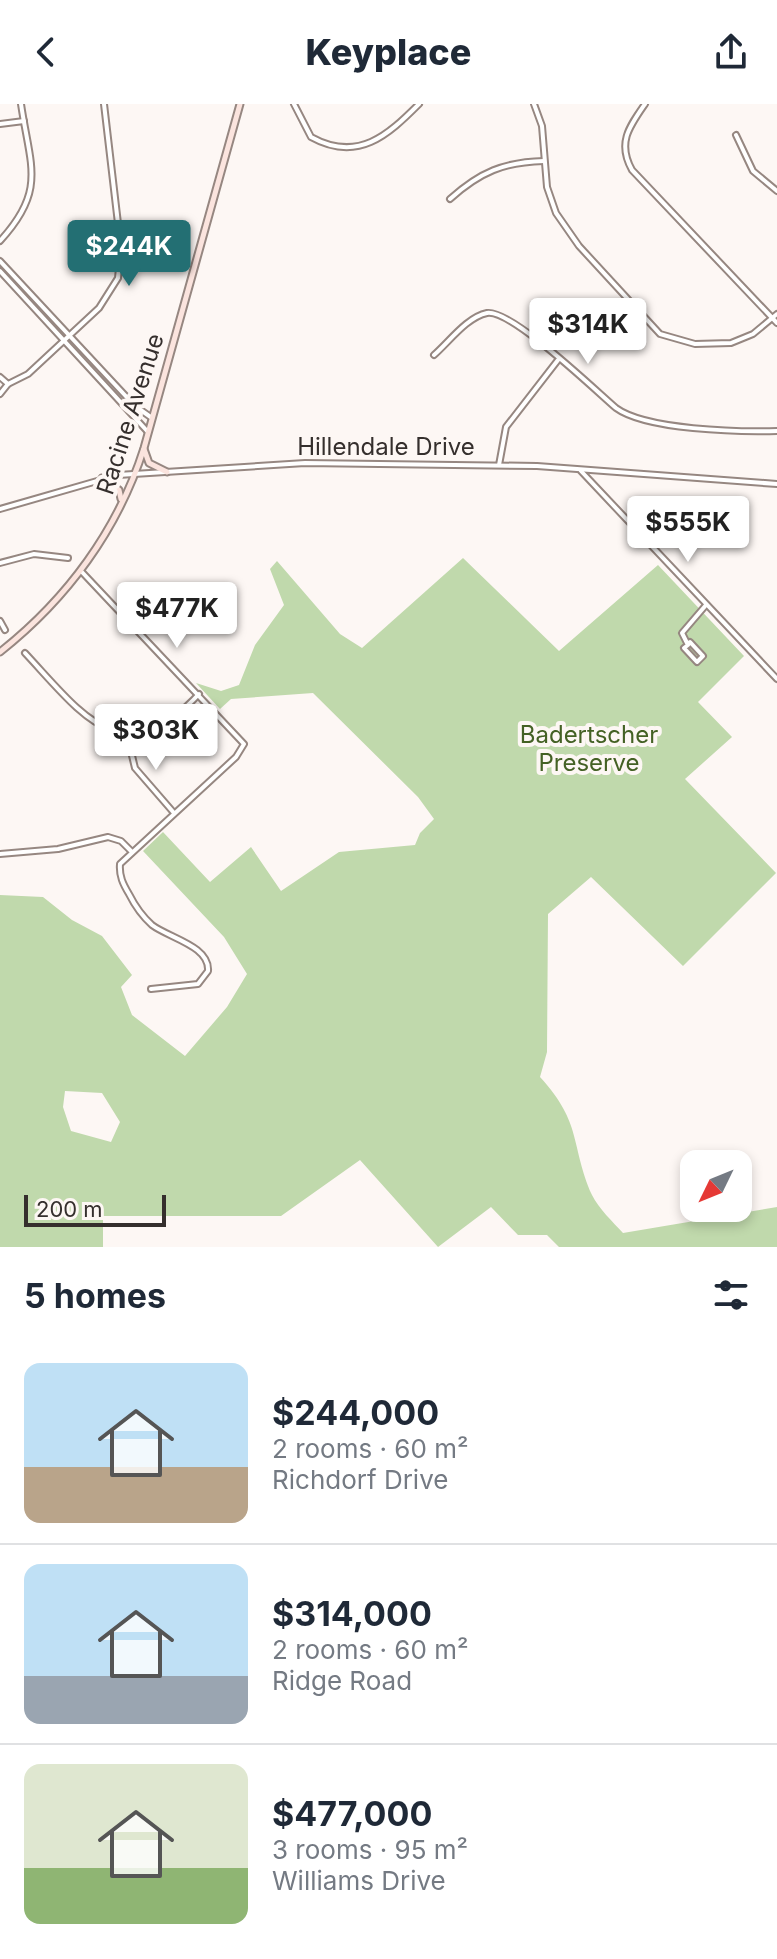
<!DOCTYPE html>
<html lang="en">
<head>
<meta charset="utf-8">
<style>
	:root { --surface:#fff; --page:#f6f6f7; --text:#1f2937; --muted:#747a83; --line:#e0e1e3; --accent:#236f73 }
	body { margin:0; font-family:Inter,sans-serif; background:var(--page); color:var(--text); height:100vh; display:flex; flex-direction:column; font-size:30px; white-space:nowrap }
	* { box-sizing:border-box; margin:0 }
	p { font-size:26px; color:var(--muted) }
	.icon { flex:none; width:44px; height:44px; fill:none; stroke:currentColor; stroke-width:2; stroke-linecap:round; stroke-linejoin:round }
	.map { position:relative; height:1143px; overflow:hidden }
	.drawer { display:flex; flex-direction:column; background:var(--surface); flex:1 }
	.drawer>* { flex:none }
	.needle { width:52px; rotate:227deg }
	.controls { position:absolute; left:680px; top:1046px; display:grid; gap:16px }
	.controls a { display:grid; place-items:center; width:72px; height:72px; border-radius:16px; background:var(--surface); box-shadow:0 4px 12px #0003; font-size:40px }
	.scale { position:absolute; left:24px; bottom:20px; width:142px; box-sizing:border-box; padding-left:8px; border:4px solid #352f2d; border-top:0; font-size:22px; line-height:28px; white-space:nowrap; color:#352f2d; -webkit-text-stroke:6px #fdf7f4; paint-order:stroke }
	.price { position:absolute; translate:-50% -68px; padding:0 18px; border-radius:8px; background:#fff; color:#222; font-size:26px; line-height:52px; filter:drop-shadow(0 2px 4px #0008) }
	.price::after { content:''; position:absolute; left:50%; top:48px; width:24px; height:18px; margin-left:-12px; background:inherit; clip-path:polygon(0 0,100% 0,50% 100%) }
	.price.current { background:var(--accent); color:#fff }
	ul { padding:0; list-style:none }
	li { display:flex; align-items:center; gap:24px; height:200px; padding:0 24px }
	li+li { border-top:2px solid var(--line) }
	li span { display:grid; place-items:center; flex:none; width:224px; height:160px; border-radius:16px; color:#555 }
	li>.icon { margin-inline-start:auto }
	span .icon { width:96px; height:96px; fill:#fffc; stroke-width:1 }
	li b { font-size:34px }
	h2 { display:flex; justify-content:space-between; align-items:center; height:96px; padding:0 24px; font-size:34px }
	header { display:flex; justify-content:space-between; align-items:center; height:104px; padding:0 24px; background:var(--surface); font-size:36px; font-weight:800 }
	.map>svg:first-child { display:block }
	.green { fill:#c0d9ac; fill-rule:evenodd }
	.lines { fill:none; stroke-linecap:round; stroke-linejoin:round }
	.street-casing { stroke:#968781; stroke-width:8 }
	.secondary-casing { stroke:#968781; stroke-width:9 }
	.street { stroke:#fff; stroke-width:4 }
	.secondary { stroke:#fbe4de; stroke-width:5 }
	.labels { text-anchor:middle; dominant-baseline:central; stroke-width:8; stroke-linejoin:round; paint-order:stroke }
	.street-label { font-size:24px; fill:#352f2d; stroke:#fdf7f4 }
	.park-label { font-size:24px; fill:#446124; stroke:#fdf7f4 }
</style>
</head>
<body>
<header><svg class="icon" aria-label="back" viewBox="0 0 24 24"><path d="M15 5l-7 7 7 7"/></svg>Keyplace<svg class="icon" aria-label="share" viewBox="0 0 24 24"><path d="M12 15V3M7 8l5-5 5 5M5 13v7h14v-7"/></svg></header>
<div class="map">
<svg width="777" height="1143" viewBox="0 0 777 1143">
	<rect width="100%" height="100%" fill="#fdf7f4"/>
	<path class="green" d="M463 454 559 547 658 461 744 552 698 598 732 633 685 675 776 769 683 862 591 773 548 810 547 948 540 973C583 1020 570 1041 592 1091 599 1105 613 1118 623 1129L777 1103V1143H559L547 1131H518L491 1103 438 1143 360 1056 281 1112H103V1143H0V791L43 793 72 816 102 832 132 871 121 883 132 911 185 952 227 903 247 870 224 833 143 747 163 728 210 778 251 743 281 787 339 748 415 741 420 729 434 715 418 693 313 589 231 595 220 605 196 579 221 587 239 581 255 541 284 501 270 465 277 457 340 530 362 544ZM65 987 102 989 120 1018 111 1038 71 1027 63 1003Z"/>
	<g class="lines">
		<defs>
			<g id="street">
				<path d="M294 0 311 33C358 59 388 31 419 0"/>
				<polyline points="534,0 542,22 547,83 556,109 579,142 660,230 695,240 731,239 753,230 777,210"/>
				<path d="M645 0C629 23 617 39 632 66L777 219"/>
				<polyline points="0,20 24,17"/>
				<polyline points="736,31 753,67 777,87"/>
				<path d="M450 95C480 68 504 58 544 57"/>
				<path d="M0 137C47 86 30 62 21 0"/>
				<polyline points="0,157 135,302 152,314"/>
				<polyline points="0,167 148,328"/>
				<path d="M434 251C449 238 467 213 487 209 511 205 595 286 616 304 646 326 738 328 777 327"/>
				<polyline points="0,273 8,280 28,270 99,204 118,174 121,145 104,0"/>
				<polyline points="0,290 8,280"/>
				<polyline points="499,361 506,323 558,256"/>
				<polyline points="581,367 777,575"/>
				<polyline points="0,405 118,371 305,359 537,362 777,380"/>
				<polyline points="0,459 34,450 68,454"/>
				<path d="M81 467 244 640 236 653 120 760C119 772 123 780 129 790 135 802 142 812 152 821 169 834 210 842 208 867L198 880 151 885"/>
				<polyline points="0,517 5,526"/>
				<polyline points="688,541 684,544 697,558 703,552 690,538 688,541 682,529 706,501"/>
				<path d="M25 549C82 610 122 672 199 590"/>
				<polyline points="127,631 135,664 174,709"/>
				<polyline points="0,750 58,745 108,733 121,737 131,747"/>
			</g>
			<g id="secondary">
				<polyline points="144,345 149,359 167,368"/>
				<polyline points="102,374 119,386 121,395"/>
				<path d="M0 548C67 495 118 426 144 344L240 0"/>
			</g>
		</defs>
		<use href="#street" class="street-casing"/>
		<use href="#secondary" class="secondary-casing"/>
		<use href="#street" class="street"/>
		<use href="#secondary" class="secondary"/>
	</g>
	<g class="labels">
		<g class="street-label">
			<text transform="translate(130 310) rotate(-72)">Racine Avenue</text>
			<text x="386" y="342">Hillendale Drive</text>
		</g>
		<g class="park-label">
			<text x="589" y="630">Badertscher<tspan x="589" dy="28">Preserve</tspan></text>
		</g>
	</g>
</svg>
<div class="controls">
<a><svg class="needle" viewBox="-14 -14 28 28"><path d="M0-13l5 13h-10z" fill="#e53935"/><path d="M0 13l5-13h-10z" fill="#747a83"/></svg></a>
</div>
<div class="scale">200 m</div>
<b class="price current" style="left:129px;top:184px">$244K</b>
<b class="price" style="left:588px;top:262px">$314K</b>
<b class="price" style="left:688px;top:460px">$555K</b>
<b class="price" style="left:177px;top:546px">$477K</b>
<b class="price" style="left:156px;top:668px">$303K</b>
</div>
<section class="drawer">
<h2>5 homes<svg class="icon" aria-label="filters" viewBox="0 0 24 24"><path d="M4 7h16M4 17h16"/><circle cx="9" cy="7" r="2"/><circle cx="15" cy="17" r="2"/></svg></h2>
<ul>
<li><span style="background:linear-gradient(#bfe0f5 65%,#b9a48a 0)"><svg class="icon" aria-label="home" viewBox="0 0 24 24"><path d="M3 11l9-7 9 7M6 9v11h12V9"/></svg></span><div><b>$244,000</b><p>2 rooms · 60 m²</p><p>Richdorf Drive</p></div></li>
<li><span style="background:linear-gradient(#bfe0f5 70%,#9aa5b1 0)"><svg class="icon" aria-label="home" viewBox="0 0 24 24"><path d="M3 11l9-7 9 7M6 9v11h12V9"/></svg></span><div><b>$314,000</b><p>2 rooms · 60 m²</p><p>Ridge Road</p></div></li>
<li><span style="background:linear-gradient(#dfe7d0 65%,#8fb573 0)"><svg class="icon" aria-label="home" viewBox="0 0 24 24"><path d="M3 11l9-7 9 7M6 9v11h12V9"/></svg></span><div><b>$477,000</b><p>3 rooms · 95 m²</p><p>Williams Drive</p></div></li>
</ul>
</section>
</body>
</html>
